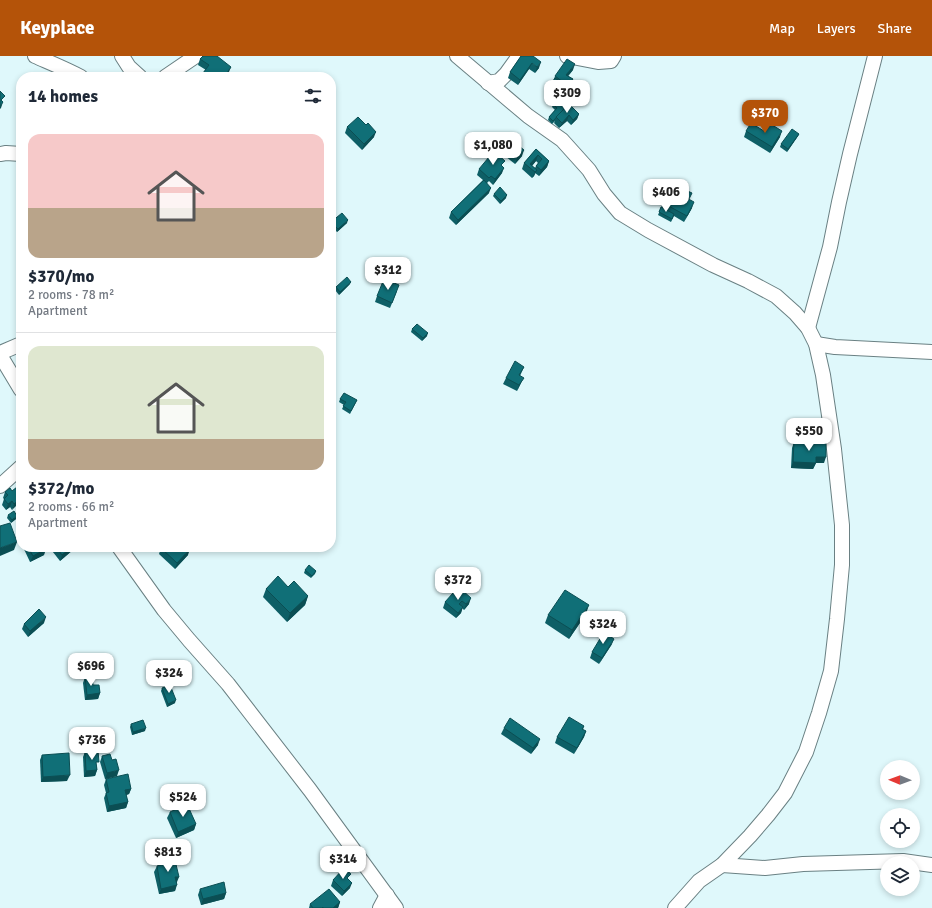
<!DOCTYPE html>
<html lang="en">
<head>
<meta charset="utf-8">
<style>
	:root { --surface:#fff; --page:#f2f2f3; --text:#1f2937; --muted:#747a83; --line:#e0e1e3; --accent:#b45309 }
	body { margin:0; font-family:Signika,sans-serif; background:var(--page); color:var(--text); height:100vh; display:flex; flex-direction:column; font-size:15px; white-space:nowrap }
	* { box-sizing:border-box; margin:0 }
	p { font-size:13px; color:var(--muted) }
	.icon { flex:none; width:22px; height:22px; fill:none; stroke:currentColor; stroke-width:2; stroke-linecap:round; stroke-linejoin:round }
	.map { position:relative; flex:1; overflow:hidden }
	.panel { position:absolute; left:16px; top:16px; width:320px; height:480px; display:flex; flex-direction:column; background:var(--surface); border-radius:16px; box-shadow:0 2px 6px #0003 }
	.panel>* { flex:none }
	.needle { width:26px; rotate:271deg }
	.buttons { position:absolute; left:880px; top:704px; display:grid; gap:8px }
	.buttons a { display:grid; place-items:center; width:40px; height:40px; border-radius:50%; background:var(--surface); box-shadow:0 2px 6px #0003; font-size:20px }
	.price { position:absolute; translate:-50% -34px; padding:0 9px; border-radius:8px; background:#fff; color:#222; font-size:13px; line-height:26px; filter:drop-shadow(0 1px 2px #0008) }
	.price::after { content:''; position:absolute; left:50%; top:24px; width:12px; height:9px; margin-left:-6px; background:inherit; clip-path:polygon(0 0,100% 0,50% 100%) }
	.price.on { background:var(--accent); color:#fff }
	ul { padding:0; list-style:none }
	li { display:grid; align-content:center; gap:8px; height:212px; padding:0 12px }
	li+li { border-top:1px solid var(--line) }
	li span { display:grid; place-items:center; height:124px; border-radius:12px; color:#555 }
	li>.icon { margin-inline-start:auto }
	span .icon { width:72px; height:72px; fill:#fffc; stroke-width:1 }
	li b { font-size:17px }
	h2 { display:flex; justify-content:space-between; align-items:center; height:48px; padding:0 12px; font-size:17px }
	header { display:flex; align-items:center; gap:24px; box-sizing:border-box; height:56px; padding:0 20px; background:var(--accent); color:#fff }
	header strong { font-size:19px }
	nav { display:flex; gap:22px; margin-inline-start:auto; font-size:14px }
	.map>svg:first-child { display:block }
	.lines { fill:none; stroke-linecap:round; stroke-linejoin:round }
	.minor-casing { stroke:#6a8083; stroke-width:16 }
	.minor { stroke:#fff; stroke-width:14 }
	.wall { fill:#0e5f66; fill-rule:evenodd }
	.shaded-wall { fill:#0b4e53 }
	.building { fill:#106f77; stroke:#0b4e53 }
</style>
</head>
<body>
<header>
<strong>Keyplace</strong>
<nav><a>Map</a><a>Layers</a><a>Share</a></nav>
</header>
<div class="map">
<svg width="932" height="852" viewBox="0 0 932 852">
	<rect width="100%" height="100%" fill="#dff8fb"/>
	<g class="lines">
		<defs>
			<g id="minor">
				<path d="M35 0C51 7 66 13 81 21"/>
				<polyline points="122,0 129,11 140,21"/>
				<polyline points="457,0 528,60 562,84 589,114 604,138 620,157 648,174 713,209 748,225 776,240 795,257 808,272 816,288 823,319 834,393 842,469 842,509 837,563 831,615 819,657 806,696 785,737 768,759 750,780 722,809 699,825 675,852"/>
				<polyline points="567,0 598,6 611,5 614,0"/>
				<polyline points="165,21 196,0"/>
				<polyline points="488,27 499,25 506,18 519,0"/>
				<polyline points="0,98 6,97 21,98"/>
				<polyline points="808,272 830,191 839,146 850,98 875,0"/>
				<polyline points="816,288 835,291 932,296"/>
				<polyline points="0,297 21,288"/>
				<polyline points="0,299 21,334"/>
				<polyline points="0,430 21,411"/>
				<polyline points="119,491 164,554 189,584 228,628 310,734 396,852"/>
				<polyline points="722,809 765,812 803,808 903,805 932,809"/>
				<polyline points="380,852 387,839"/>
			</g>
		</defs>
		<use href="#minor" class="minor-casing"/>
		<use href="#minor" class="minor"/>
	</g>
	<g class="wall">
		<polygon points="521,0 539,12 535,17 529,13 518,29 508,22 510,16"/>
		<polygon points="200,3 229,16 226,21 202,21 203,17 206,14 198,9"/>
		<polygon points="573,14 568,20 573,23 571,29 566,35 565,35 558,45 565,52 579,58 577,63 571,69 567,65 559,72 554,67 555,65 552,68 548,64 549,61 555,54 552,51 553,48 556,46 546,38 548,32 553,26 555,20"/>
		<polygon points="347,71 374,81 362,94 345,77"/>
		<polygon points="746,75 764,75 780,81 770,97 744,81"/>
		<polygon points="799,78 798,80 787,96 780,91 781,88"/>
		<polygon points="499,87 522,100 515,108 496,93"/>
		<path d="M536 93 549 105 547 111 539 120 535 117 534 120 532 122 522 113 524 107ZM536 105 538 107 536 110 535 112 532 110Z"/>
		<polygon points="503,110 502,117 493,129 489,125 487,127 489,137 456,169 449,162 451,156 483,124 477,119 479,113"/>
		<polygon points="494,138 506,142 500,148 493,140"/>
		<polygon points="689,144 692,152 684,166 674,160 671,166 658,159 663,147"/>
		<polygon points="331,166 347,167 337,176 335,174 333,176 331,174"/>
		<polygon points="350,228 339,239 335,234 336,231"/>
		<polygon points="397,235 390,252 375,246 377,240"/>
		<polygon points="412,273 427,280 422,285 411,276"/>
		<polygon points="524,311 520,320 521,327 517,335 503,328 506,322"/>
		<polygon points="340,343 357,344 350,358 342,353 344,349 339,346"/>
		<polygon points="794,386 824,407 816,407 813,413 791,412 792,392"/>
		<polygon points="12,435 21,435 12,454 10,451 6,454 2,449 4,443 3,442 5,436"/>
		<polygon points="8,459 16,463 11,467 7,462"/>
		<polygon points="21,480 21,488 19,485"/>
		<polygon points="23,491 45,491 44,499 30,506"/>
		<polygon points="49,491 75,491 74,493 60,505"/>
		<polygon points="161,492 188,499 175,513 159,498"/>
		<polygon points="305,514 316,515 315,518 311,522 304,517"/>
		<polygon points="288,531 308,540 305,549 287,566 263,541 266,533"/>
		<polygon points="457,540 469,548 464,554 462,552 461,557 456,562 443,552 445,546"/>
		<polygon points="586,558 569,583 545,567 548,559"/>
		<polygon points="44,567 28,581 22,573 24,568"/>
		<polygon points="612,588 599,608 590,602 592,596"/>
		<polygon points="85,621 100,637 98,643 85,644 83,627"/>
		<polygon points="162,632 175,647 167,651 161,635"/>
		<polygon points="131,668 145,675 132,679 130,671"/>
		<polygon points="584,670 583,674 586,675 584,681 574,698 555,687 557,681"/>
		<polygon points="504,672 538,689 531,698 501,678"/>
		<polygon points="85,696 97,712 97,714 95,720 84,721 83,701"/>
		<polygon points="42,699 67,725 41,726 40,704"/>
		<polygon points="102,700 117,720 105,723 100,706"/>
		<polygon points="106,723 131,733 129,738 126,739 128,746 126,752 107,756 104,742 106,737 104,729"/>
		<polygon points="170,756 196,768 194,774 176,782 167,762"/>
		<polygon points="163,803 177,826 175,835 159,838 154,816 157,810 161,809"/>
		<polygon points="333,824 349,824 350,832 342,840 331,830"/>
		<polygon points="200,833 226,837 224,843 201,849 198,839"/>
		<polygon points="340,846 338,852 309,852 310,848"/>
	</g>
	<g class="shaded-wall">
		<polygon points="541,6 539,12 535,17 537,11"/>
		<polygon points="532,7 529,13 518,29 520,24"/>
		<polygon points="575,8 573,14 564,25 566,19"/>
		<polygon points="231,11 229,16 226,21 224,21"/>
		<polygon points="573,23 571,29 566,35 568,30"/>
		<polygon points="567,31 565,37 557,46 559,41"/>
		<polygon points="3,46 1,52 0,53 0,50"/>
		<polygon points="579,58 577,63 571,69 573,64"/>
		<polygon points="569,59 567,65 559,72 562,67"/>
		<polygon points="782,75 780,81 770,97 772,91"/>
		<polygon points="376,76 374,81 362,94 364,88"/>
		<polygon points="799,78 798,80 787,96 788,93"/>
		<polygon points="524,94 522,100 515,108 517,102"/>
		<polygon points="538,99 536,105 530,112 530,108"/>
		<polygon points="549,105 547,111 539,120 541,114"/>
		<polygon points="504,112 502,117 493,129 495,123"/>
		<polygon points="537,114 534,120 532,122 535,116"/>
		<polygon points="491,132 489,137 456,169 458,164"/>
		<polygon points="507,139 506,142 500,148 501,145"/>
		<polygon points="694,146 692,152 684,166"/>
		<polygon points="348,164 347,167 337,176 338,173"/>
		<polygon points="351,226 350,228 339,239 340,236"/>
		<polygon points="428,277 427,280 422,285 423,282"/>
		<polygon points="524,322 521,327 517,335 519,329"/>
		<polygon points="816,401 826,401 824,407 814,407"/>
		<polygon points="793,406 816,407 813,413 791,412"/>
		<polygon points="21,442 21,445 12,454 14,448"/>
		<polygon points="12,445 10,451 6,454 8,448"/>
		<polygon points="17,460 16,463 11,467 12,464"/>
		<polygon points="17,486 14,494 0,500 0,492"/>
		<polygon points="72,491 75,491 74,493 60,505 62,499"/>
		<polygon points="46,493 44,499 30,506 33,500"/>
		<polygon points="190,493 188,499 175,513 177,507"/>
		<polygon points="308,540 305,549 287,566 290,557"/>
		<polygon points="471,542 469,548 464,554 466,548"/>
		<polygon points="589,549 586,558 569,583 572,574"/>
		<polygon points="463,551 461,557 456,562 458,557"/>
		<polygon points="46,561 44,567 28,581 30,575"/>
		<polygon points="614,583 612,588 599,608 602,602"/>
		<polygon points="100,637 98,643 85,644 87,639"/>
		<polygon points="176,644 175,647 167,651 168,648"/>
		<polygon points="146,672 145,675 132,679 133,676"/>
		<polygon points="586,675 584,681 574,698 577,692"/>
		<polygon points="540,683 538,689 531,698 533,692"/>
		<polygon points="97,714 95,720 84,721 86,715"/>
		<polygon points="119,714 117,720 105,723 107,717"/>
		<polygon points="70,719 67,725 41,726 43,721"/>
		<polygon points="131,733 129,738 123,740 125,734"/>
		<polygon points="128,746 126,752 107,756 109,750"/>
		<polygon points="196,768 194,774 176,782 178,776"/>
		<polygon points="175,821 179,821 177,826 173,827"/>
		<polygon points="352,827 350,832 342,840 344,835"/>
		<polygon points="177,829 175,835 159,838 161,833"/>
		<polygon points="226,837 224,843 201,849 203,843"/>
		<polygon points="340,846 338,852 333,852"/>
	</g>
	<g class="building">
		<polygon points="203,0 217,0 231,11 224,21 209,21 203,17 209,9 200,3"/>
		<polygon points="521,0 533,0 541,6 537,11 532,7 520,24 510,16"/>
		<polygon points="567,3 575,8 566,19 573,23 568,30 555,20"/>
		<polygon points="555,22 567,31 559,41 548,32"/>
		<polygon points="0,35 5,40 1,44 3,46 0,50"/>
		<polygon points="557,44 565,52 553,65 549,61 557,52 553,48"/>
		<polygon points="569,48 579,58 573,64 569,59 562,67 556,61"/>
		<polygon points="358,61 366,69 368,67 376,76 364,88 347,71"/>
		<polygon points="751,67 764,75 769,67 782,75 772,91 746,75"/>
		<polygon points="792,73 799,78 788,93 781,88"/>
		<polygon points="504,81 517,93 519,90 524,94 517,102 499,87"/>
		<polygon points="536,93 549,105 541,114 536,110 542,103 538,99 530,108 537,114 535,116 524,107"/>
		<polygon points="494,95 505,105 501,109 504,112 495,123 491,120 489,122 479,113"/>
		<polygon points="484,124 491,132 458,164 451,156"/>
		<polygon points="674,129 692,137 689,143 672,134"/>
		<polygon points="500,131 507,139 501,145 494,138"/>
		<polygon points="670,133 694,146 687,160 663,147"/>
		<polygon points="661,151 674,158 672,163 659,156"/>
		<polygon points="342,157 348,164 338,173 336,171 334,173 331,170 331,166"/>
		<polygon points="347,221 351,226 340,236 336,231"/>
		<polygon points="384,223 399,229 392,247 377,240"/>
		<polygon points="417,268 428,277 423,282 412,273"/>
		<polygon points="515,305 524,311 519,319 524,322 519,329 506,322"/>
		<polygon points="344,337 357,344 351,355 343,350 346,346 340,343"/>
		<polygon points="794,386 826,387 826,401 816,401 816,407 793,406"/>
		<polygon points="17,431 21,435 21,442 14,448 12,445 8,448 4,443 8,439 5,436 10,432 12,435"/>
		<polygon points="14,455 17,460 12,464 8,459"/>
		<polygon points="10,467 17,486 0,492 0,470"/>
		<polygon points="28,491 45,491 46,493 33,500"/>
		<polygon points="56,491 72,491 62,499"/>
		<polygon points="162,491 188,491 190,493 177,507 161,492"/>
		<polygon points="309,509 316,515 312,520 305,514"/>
		<polygon points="278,520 288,531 294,525 308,540 290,557 266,533"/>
		<polygon points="462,534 471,542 466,548 462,545 459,548 463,551 458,557 445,546 453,537 457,540"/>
		<polygon points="565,534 589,549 572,574 548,559"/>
		<polygon points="39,553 46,561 30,575 24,568"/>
		<polygon points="604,576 614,583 602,602 592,596"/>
		<polygon points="92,620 93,629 99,629 100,637 87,639 85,621"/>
		<polygon points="170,629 176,644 168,648 162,632"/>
		<polygon points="569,661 584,670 582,673 586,675 577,692 557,681"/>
		<polygon points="510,662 540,683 533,692 504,672"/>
		<polygon points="143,664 146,672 133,676 131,668"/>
		<polygon points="98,695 99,706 96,706 97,714 86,715 85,696"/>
		<polygon points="69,697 70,719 43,721 42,699"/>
		<polygon points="110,698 112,704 116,703 119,714 107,717 102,700"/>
		<polygon points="128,718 131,733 125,734 128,746 109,750 106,737 109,736 106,723"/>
		<polygon points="187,748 196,768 178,776 170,756"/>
		<polygon points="174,800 179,821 175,821 177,829 161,833 157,810 164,808 163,803"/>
		<polygon points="344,812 351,818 347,822 352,827 344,835 333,824"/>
		<polygon points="224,826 226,837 203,843 200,833"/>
		<polygon points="329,833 340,846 333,852 323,852 323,851 322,852 313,852 310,848"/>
	</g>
</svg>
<div class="buttons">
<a><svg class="needle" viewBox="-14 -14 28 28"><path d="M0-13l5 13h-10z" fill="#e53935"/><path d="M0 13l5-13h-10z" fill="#747a83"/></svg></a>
<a><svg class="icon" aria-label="locate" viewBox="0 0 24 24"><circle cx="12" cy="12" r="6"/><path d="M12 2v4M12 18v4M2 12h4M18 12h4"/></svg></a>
<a><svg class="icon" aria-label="layers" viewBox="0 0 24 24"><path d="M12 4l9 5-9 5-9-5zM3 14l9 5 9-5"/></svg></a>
</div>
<b class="price" style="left:567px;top:58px">$309</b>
<b class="price on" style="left:765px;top:78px">$370</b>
<b class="price" style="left:493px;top:110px">$1,080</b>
<b class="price" style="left:666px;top:157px">$406</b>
<b class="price" style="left:388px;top:235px">$312</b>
<b class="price" style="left:809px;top:396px">$550</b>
<b class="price" style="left:458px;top:545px">$372</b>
<b class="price" style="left:603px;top:589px">$324</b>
<b class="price" style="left:91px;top:631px">$696</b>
<b class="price" style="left:169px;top:638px">$324</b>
<b class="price" style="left:92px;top:705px">$736</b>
<b class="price" style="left:183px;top:762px">$524</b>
<b class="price" style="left:168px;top:817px">$813</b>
<b class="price" style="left:343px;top:824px">$314</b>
<section class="panel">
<h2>14 homes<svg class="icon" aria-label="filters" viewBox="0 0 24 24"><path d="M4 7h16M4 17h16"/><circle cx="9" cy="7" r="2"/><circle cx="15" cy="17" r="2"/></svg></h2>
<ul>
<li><span style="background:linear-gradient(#f6c9c9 60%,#b9a48a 0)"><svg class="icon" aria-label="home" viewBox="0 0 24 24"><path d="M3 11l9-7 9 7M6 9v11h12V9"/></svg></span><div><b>$370/mo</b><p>2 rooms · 78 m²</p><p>Apartment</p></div></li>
<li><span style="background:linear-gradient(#dfe7d0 75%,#b9a48a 0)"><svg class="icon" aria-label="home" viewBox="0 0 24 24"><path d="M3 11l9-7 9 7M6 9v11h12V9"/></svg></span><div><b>$372/mo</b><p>2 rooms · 66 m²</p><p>Apartment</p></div></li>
</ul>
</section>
</div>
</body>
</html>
